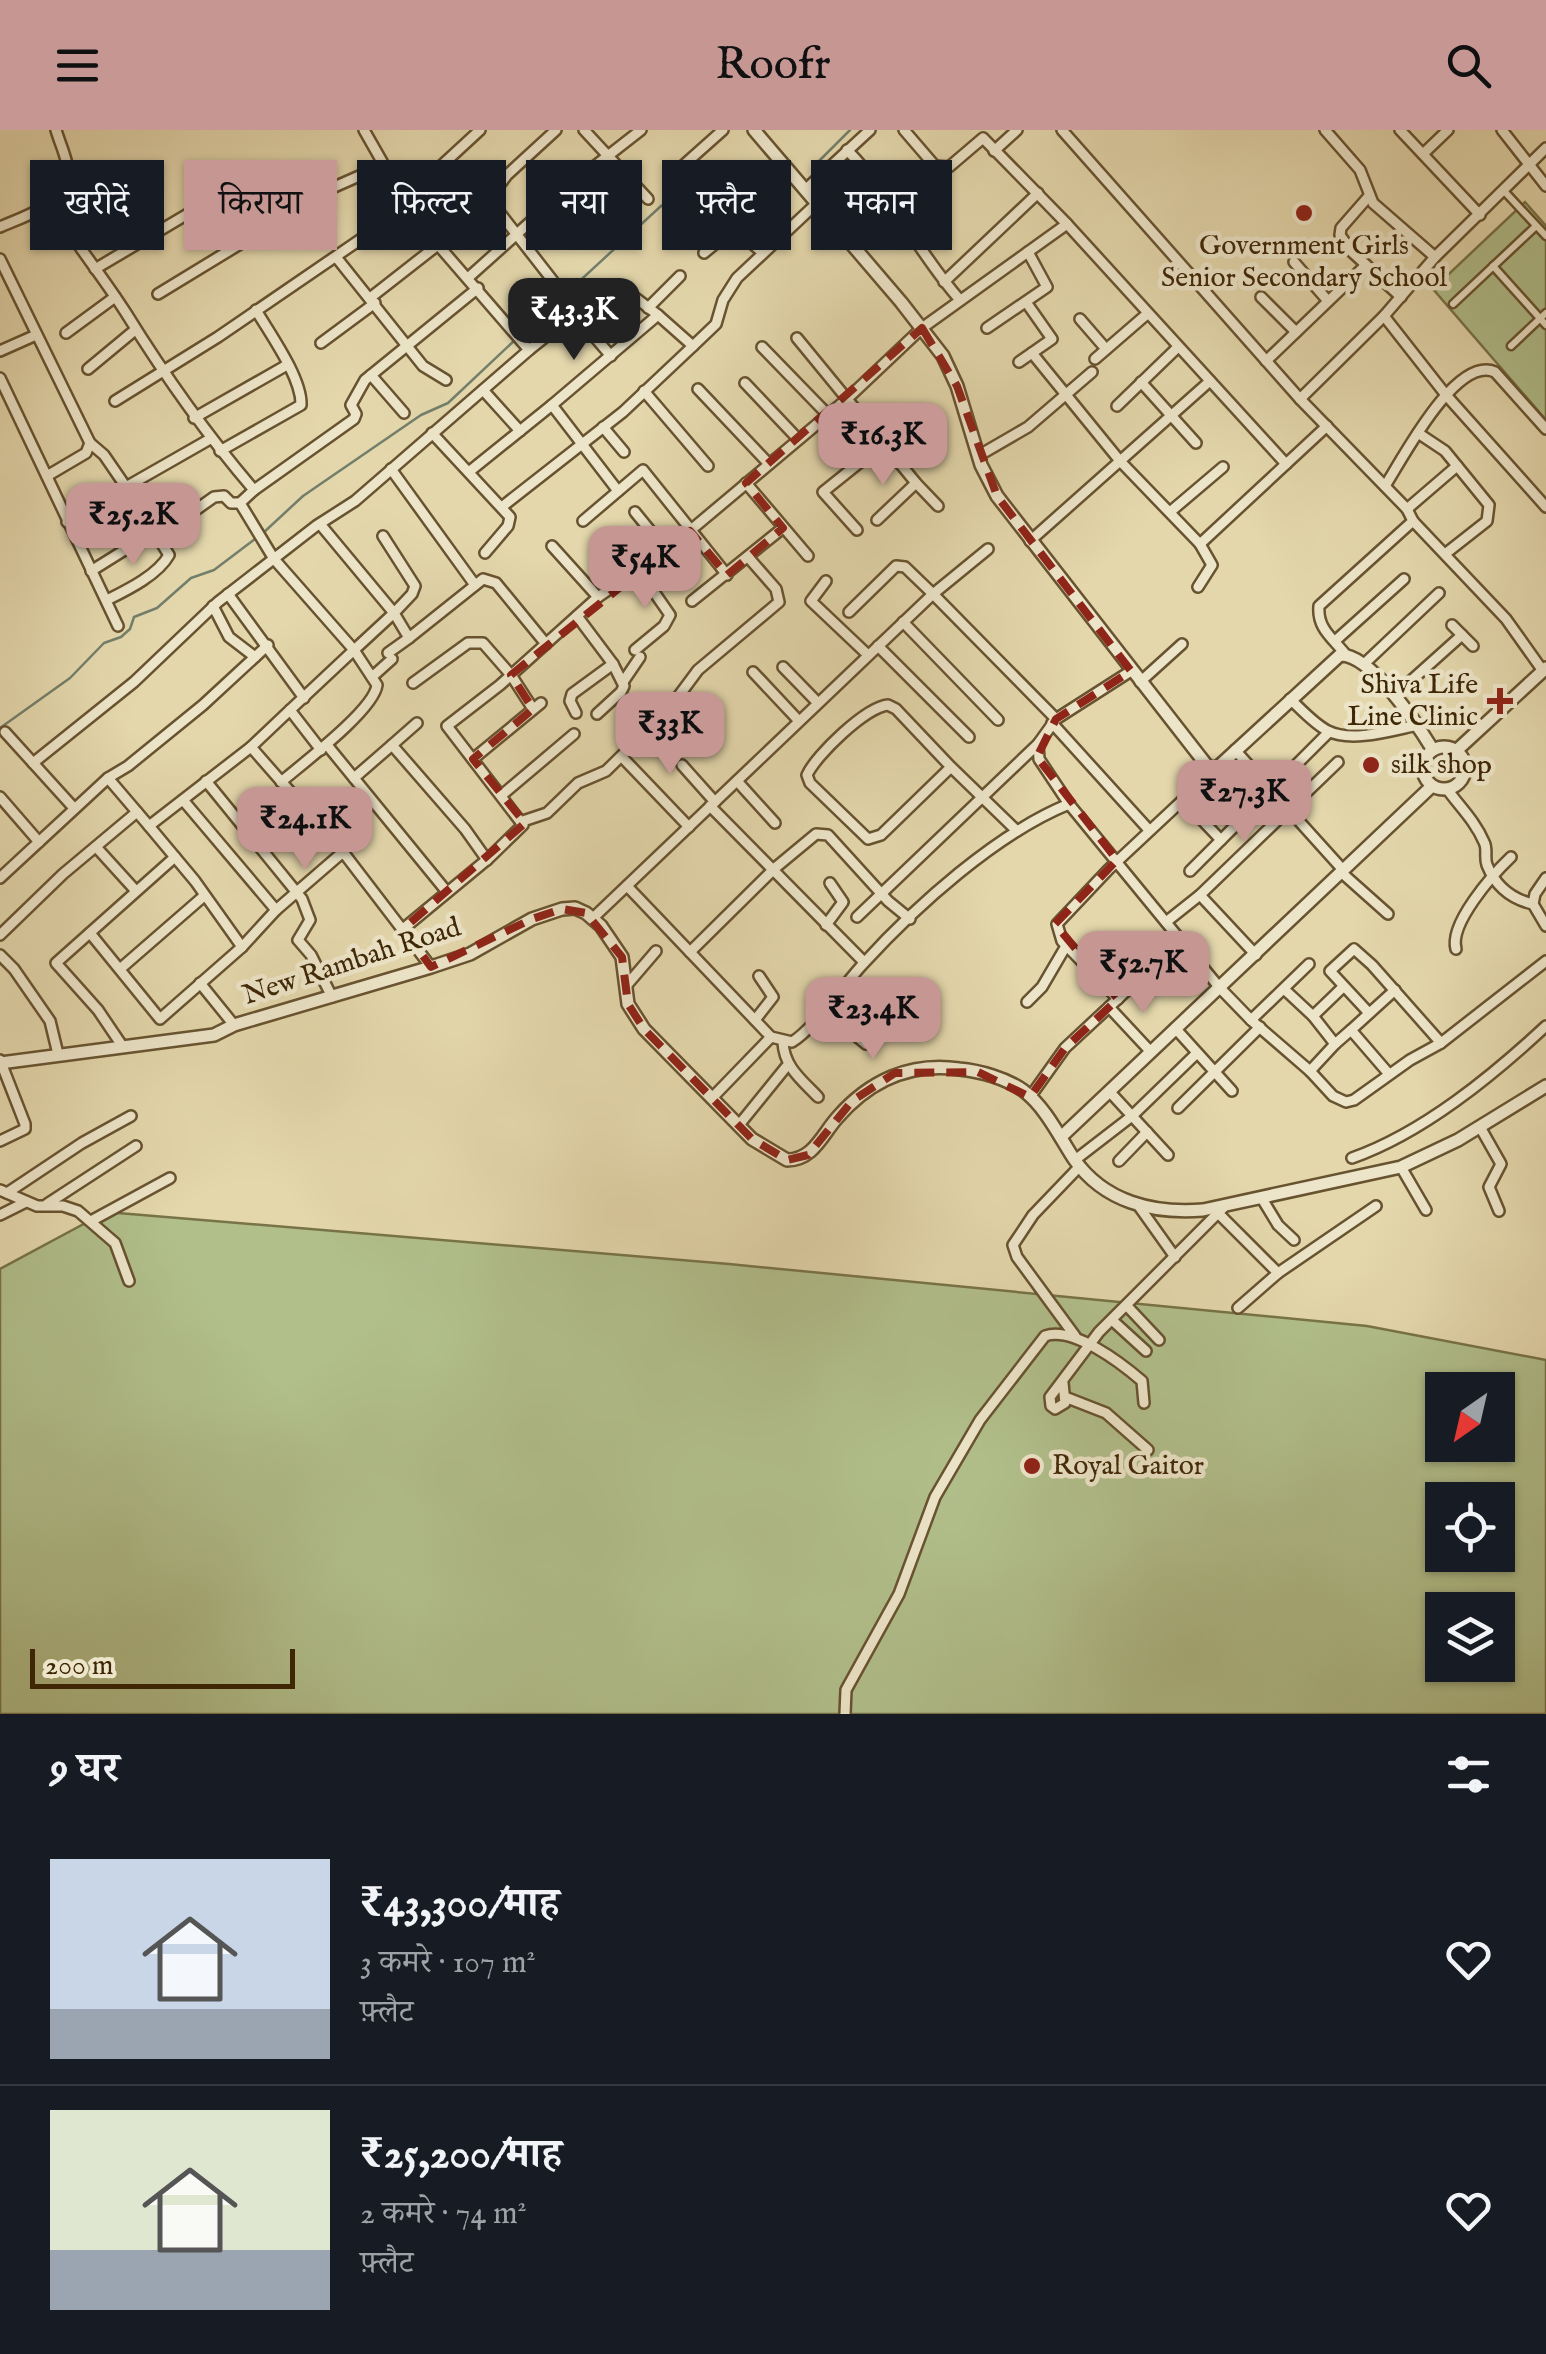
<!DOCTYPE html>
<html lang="hi">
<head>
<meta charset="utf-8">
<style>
	:root { --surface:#171b24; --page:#242831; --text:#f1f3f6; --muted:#9ea1a6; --line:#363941; --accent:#c59692 }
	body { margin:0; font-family:"IM FELL English","Noto Serif Devanagari",serif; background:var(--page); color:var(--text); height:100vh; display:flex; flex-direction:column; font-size:38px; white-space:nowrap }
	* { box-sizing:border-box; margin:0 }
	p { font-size:32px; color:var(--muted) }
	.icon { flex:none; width:55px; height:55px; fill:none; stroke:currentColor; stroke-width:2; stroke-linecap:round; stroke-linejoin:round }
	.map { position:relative; height:1584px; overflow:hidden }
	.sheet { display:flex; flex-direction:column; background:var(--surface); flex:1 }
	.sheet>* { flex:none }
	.top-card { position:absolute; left:30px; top:30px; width:1000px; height:90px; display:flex; gap:20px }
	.needle { width:65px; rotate:214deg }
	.buttons { position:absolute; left:1425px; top:1242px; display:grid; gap:20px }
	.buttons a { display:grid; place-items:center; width:90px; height:90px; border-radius:0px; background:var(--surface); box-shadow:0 2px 8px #0004; font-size:50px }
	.scale { position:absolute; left:30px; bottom:25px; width:265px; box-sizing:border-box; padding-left:10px; border:5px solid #3f2706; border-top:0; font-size:28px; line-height:35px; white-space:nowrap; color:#3f2706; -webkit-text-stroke:8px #ede5c9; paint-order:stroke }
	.price { position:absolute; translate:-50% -85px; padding:0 22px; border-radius:20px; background:var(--accent); color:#111; font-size:32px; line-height:65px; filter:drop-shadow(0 2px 5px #0008) }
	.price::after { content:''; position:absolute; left:50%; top:60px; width:30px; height:22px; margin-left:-15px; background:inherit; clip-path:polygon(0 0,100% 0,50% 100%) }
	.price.active { background:#222; color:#fff }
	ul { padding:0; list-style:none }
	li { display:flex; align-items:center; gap:30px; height:250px; padding:0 50px }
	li+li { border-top:2px solid var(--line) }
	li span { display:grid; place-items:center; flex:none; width:280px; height:200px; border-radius:0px; color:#555 }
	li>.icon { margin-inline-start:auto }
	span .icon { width:120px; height:120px; fill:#fffc; stroke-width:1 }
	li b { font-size:42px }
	h2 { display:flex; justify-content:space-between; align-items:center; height:120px; padding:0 50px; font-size:42px }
	.chip { padding:0 35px; border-radius:0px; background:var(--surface); box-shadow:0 2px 8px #0004; font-size:35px; line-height:90px }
	.chip.active { background:var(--accent); color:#111 }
	header { display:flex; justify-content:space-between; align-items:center; height:130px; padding:0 50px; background:var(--accent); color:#111; font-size:45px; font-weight:600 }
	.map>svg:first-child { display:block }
	.green { fill:#b1bf8b; stroke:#787348; stroke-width:2.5; fill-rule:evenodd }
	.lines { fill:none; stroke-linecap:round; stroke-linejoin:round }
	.stream { stroke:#737f6b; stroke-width:2.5 }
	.pedestrian-casing { stroke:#685330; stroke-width:11 }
	.minor-casing { stroke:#685330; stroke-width:14 }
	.tertiary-casing { stroke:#685330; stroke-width:16 }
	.pedestrian { stroke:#ede5c9; stroke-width:6 }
	.minor { stroke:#ede5c9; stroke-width:9 }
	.tertiary { stroke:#ede5c9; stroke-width:11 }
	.marked { fill:none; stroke:#8f2418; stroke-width:8; stroke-dasharray:20 12; stroke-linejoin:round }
	.poi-dot { fill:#8f2418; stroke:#ede5c9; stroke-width:4 }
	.labels { text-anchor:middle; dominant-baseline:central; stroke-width:9; stroke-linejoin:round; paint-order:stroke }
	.poi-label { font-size:28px; fill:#3f2706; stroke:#ede5c9; text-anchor:start }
	.street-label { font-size:28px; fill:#3f2706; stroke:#ede5c9 }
</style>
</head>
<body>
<header><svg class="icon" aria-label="menu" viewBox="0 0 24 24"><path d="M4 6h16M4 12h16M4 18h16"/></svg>Roofr<svg class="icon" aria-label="search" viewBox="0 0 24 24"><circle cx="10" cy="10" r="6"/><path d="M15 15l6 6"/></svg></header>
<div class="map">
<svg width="1546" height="1584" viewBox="0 0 1546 1584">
	<rect width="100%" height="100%" fill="#e4d7ac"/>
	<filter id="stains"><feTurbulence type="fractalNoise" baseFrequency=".002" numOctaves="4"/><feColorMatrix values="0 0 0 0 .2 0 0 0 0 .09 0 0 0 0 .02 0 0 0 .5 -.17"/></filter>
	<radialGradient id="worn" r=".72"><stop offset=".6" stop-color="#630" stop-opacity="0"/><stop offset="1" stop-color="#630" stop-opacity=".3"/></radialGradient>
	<g class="green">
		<polygon points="1525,72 1546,96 1546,290 1433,159"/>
		<path d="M106 1082 729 1134 1367 1196 1546 1230V1584H0V1139ZM1442 1260H1498V1315H1442ZM1442 1370H1498V1425H1442ZM1442 1480H1498V1535H1442Z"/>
	</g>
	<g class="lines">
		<g class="stream">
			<polyline points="817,33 850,0"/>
			<path d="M522 204 661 76C701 60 742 66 784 59"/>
			<polyline points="262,404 303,366 421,285 448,273 516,209"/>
			<polyline points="0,598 70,548 104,513 121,507 130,499 134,487 157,478 191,448 214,440 255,409"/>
		</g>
		<defs>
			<g id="pedestrian">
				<polyline points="1505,62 1546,106"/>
				<polyline points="1493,136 1546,195"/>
				<polyline points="1453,174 1536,96"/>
				<polyline points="1511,216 1546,183"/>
			</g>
			<g id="minor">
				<polyline points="364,0 413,86 529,220"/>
				<polyline points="584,0 648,69"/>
				<polyline points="904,0 935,36 949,37 983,8 1067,94 1286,334"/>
				<path d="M1062 0 1300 269 1407 379 1413 391 1319 476C1317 499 1333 508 1346 525"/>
				<polyline points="1325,0 1360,40 1373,73 1435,127"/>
				<polyline points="1400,0 1480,85"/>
				<polyline points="1502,0 1546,56"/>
				<path d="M847 20C892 65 918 123 960 170"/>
				<polyline points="994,21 1017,0"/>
				<polyline points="1423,24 1448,0"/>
				<polyline points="677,41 723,0"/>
				<polyline points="805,60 870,0"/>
				<polyline points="562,63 597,103"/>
				<polyline points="1369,66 1341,98 1340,105 1352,122 1401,167"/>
				<path d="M51 74C74 112 102 145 126 183 165 246 206 304 254 360L240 373 274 429 354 520 394 483 320 394"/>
				<path d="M0 97C18 89 70 72 69 47 69 32 60 14 56 0"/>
				<polyline points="704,123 732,100 737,101 762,122"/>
				<polyline points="336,127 423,236 446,250"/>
				<polyline points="0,129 90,313 86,323 47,346"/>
				<polyline points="1294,132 1328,171"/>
				<polyline points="95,139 191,82"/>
				<polyline points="469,147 577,50 641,0"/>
				<polyline points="553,151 489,69 507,45 556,0"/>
				<polyline points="944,152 1038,63"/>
				<polyline points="158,164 332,58 384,35"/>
				<polyline points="1261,167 1296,202"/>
				<polyline points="370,168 439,114"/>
				<polyline points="648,178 680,146"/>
				<polyline points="574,183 611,226"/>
				<polyline points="1384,186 1446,265 1546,377"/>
				<polyline points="1080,189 1106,219"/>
				<polyline points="987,198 1047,157 1028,122"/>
				<polyline points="66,203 115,167"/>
				<polyline points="797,208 916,353 938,376"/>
				<polyline points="321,213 375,173"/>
				<polyline points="693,216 716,194 723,170 737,148 817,73"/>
				<polyline points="762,217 828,285"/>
				<polyline points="0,221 36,205"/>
				<polyline points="1032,223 1120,331 1200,414 1212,435 1198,457"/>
				<polyline points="1095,229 1147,184"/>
				<polyline points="1266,231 1366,135"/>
				<polyline points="1019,232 1052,209 1026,172"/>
				<polyline points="88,239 135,200"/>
				<polyline points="371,245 404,283"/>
				<polyline points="0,248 118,496"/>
				<polyline points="1141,252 1196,313"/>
				<polyline points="745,253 798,309"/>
				<polyline points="698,259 769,334"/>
				<polyline points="483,260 520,301"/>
				<polyline points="644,261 708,336"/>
				<polyline points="1300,269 1384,186 1435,127 1546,18"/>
				<polyline points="115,271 218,207 364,107 480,0"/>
				<polyline points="1117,276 1178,217"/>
				<polyline points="194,288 287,235"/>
				<polyline points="603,297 624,322"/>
				<polyline points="432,303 510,387 508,396 485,423"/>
				<polyline points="1418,303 1445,321 1489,375 1487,391 1445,424"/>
				<polyline points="90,313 104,325 126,357 210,309"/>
				<path d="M220 321 301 275C302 248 270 204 256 180"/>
				<polyline points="978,326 1028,297 1092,242"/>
				<polyline points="391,339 475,455"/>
				<polyline points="470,341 552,275"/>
				<polyline points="746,353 808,426"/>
				<path d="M1385 356C1403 328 1456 225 1495 242L1546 299"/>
				<polyline points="254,360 354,289 356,284 351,275 365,250 478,158"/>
				<polyline points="503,376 623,282 693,216 658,185"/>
				<polyline points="1407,379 1457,336"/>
				<polyline points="635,382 666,420"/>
				<polyline points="1170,382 1223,337"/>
				<polyline points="877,390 916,353"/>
				<polyline points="583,391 643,340 727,445"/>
				<polyline points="1413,391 1506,489 1543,541"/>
				<path d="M67 392 126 357 169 425C158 445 127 460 107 470"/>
				<polyline points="176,394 214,367 224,366 231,373 240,373"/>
				<polyline points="857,400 823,362 884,313"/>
				<polyline points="383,406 415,456 412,464 394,483 409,508 483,449 496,453 546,514"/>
				<polyline points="1030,411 1210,251"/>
				<polyline points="1200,414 1327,296"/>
				<polyline points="552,416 598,467"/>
				<polyline points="91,441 155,401"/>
				<polyline points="826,451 811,471 868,525"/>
				<polyline points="228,464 304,568"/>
				<polyline points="692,471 783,398"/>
				<polyline points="213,476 229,507 255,527"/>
				<polyline points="849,482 896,436 905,437 933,464 988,419"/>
				<polyline points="577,486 613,534 624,556 621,562 597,584"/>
				<polyline points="903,492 998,590"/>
				<polyline points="1452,495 1473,516"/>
				<polyline points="1335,511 1404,449"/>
				<polyline points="878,516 969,607"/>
				<polyline points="635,520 664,496 670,485 638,439"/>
				<polyline points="388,523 409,508"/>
				<polyline points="1364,534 1439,463"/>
				<polyline points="783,537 818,573"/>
				<polyline points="1131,541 1056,589 1038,614 1039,629 1069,674 1219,857 1251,890 1309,834"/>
				<polyline points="753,542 799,591"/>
				<polyline points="372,547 392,529"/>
				<polyline points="623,552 640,527"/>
				<polyline points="1140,552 1182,514"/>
				<polyline points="413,553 468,513 483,513 511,545 533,579"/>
				<polyline points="1394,566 1462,505"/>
				<path d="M1290 569C1301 579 1314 594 1328 601 1352 613 1393 600 1418 595"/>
				<polyline points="576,583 570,571 572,564 613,534"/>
				<polyline points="1052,593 1149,700"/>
				<polyline points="5,602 73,677"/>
				<polyline points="327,615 447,762"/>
				<polyline points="392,615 417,593"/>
				<polyline points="321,620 290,580 251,617 343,722 431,837"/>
				<polyline points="1235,620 1344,741"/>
				<polyline points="622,627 689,697"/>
				<polyline points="473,629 541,573"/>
				<polyline points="33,633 134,552 218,472 316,396 355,371 529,220 610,155 620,156 658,185 552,275 618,361"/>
				<polyline points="682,635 715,672"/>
				<path d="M951 637 896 579 888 575C866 577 816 625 807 645L810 653 868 709 881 705 951 637 1017 701"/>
				<polyline points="108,648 128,636 203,575 268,515"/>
				<polyline points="354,648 392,615 465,699 487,730"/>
				<polyline points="206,651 302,769 310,790 298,810 311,825 332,867"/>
				<polyline points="737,651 775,693"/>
				<path d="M281 652C302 634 374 580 377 555L354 520 290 580"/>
				<path d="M1447 659C1460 677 1475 691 1484 712 1488 719 1484 727 1487 735 1496 757 1511 769 1533 774"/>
				<polyline points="502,665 574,604"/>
				<polyline points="0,667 39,712"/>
				<polyline points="1183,670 1221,710"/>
				<polyline points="710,676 864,832"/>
				<polyline points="523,691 547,683 578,653 606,641 669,579 698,540 779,472 776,459 748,427"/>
				<polyline points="149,696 195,751 242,817"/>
				<polyline points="97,718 136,761"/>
				<polyline points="1190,741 1329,602"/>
				<polyline points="1342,743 1388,784"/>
				<polyline points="0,748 108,648 149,696 251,617"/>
				<polyline points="1546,748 1535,764 1533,774 1546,796"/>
				<path d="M627 756 771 907 792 912C814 899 844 854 864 833 916 776 997 703 1069 674"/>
				<polyline points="1200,765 1256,825"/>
				<polyline points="276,780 343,722"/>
				<polyline points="857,787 1038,614"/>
				<polyline points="593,788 933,464 1056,589"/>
				<polyline points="1166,792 1200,765 1338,632"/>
				<polyline points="826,795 843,772 830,753"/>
				<polyline points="403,799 489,728 523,695 447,596 500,555 598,467 673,415 847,269 922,198 1067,94"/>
				<polyline points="90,803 160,889 242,817 276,780 183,670"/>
				<polyline points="0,805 63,744 137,682"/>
				<path d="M1456 819C1449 794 1492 745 1511 727"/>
				<polyline points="690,822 775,738 816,704 828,705 888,771 910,789"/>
				<polyline points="0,825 14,839 50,891 58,924"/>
				<polyline points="120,839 204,766"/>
				<polyline points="200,853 234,895"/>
				<polyline points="626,856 656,821"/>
				<polyline points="1284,859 1313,886 1343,857"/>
				<polyline points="1118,869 1062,811 1057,794 1109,739 1217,638"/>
				<polyline points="1027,872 1042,857 1066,816"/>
				<polyline points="1109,877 1150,921"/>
				<polyline points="823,879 866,914 912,872"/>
				<polyline points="1369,883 1330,841 1354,819 1372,835 1441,913 1546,831"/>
				<polyline points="1313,886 1335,914 1351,900"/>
				<polyline points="755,890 773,867 759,846"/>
				<polyline points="1251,890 1310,941 1333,966 1346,972 1354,970 1410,930 1441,913"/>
				<polyline points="1175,898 1232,961"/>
				<path d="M783 912C784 937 802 950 818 967"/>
				<polyline points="123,917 98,880 56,833 175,727"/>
				<polyline points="0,930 25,994 25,999 0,1011"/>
				<polyline points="1310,941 1335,914"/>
				<polyline points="1389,944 1351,900 1395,860"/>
				<polyline points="1109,961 1168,1025"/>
				<polyline points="1030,967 1065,918 1180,811"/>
				<polyline points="712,968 771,907"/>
				<polyline points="1178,978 1260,897"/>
				<polyline points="739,995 786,937"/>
				<polyline points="1480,997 1501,1034 1489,1057 1499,1081"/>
				<path d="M1352 1028C1423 1003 1492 946 1546 896"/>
				<polyline points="1075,1030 1132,986 1197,923"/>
				<polyline points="1119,1031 1147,1002"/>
				<polyline points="1401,1037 1426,1080"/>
				<polyline points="0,1060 37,1076 63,1076 78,1081 115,1113 129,1151"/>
				<polyline points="7,1063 82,1013 131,986"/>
				<polyline points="1261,1067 1278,1095 1294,1110"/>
				<polyline points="47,1074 136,1016"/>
				<polyline points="1138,1075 1175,1127"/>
				<polyline points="1219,1084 1278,1143"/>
				<polyline points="0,1085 26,1072"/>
				<polyline points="91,1091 170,1048"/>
				<polyline points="1127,1176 1159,1210"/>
				<polyline points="1238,1178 1278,1143 1376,1076"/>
				<polyline points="1112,1190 1146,1221"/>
				<polyline points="1075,1206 1017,1127 1013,1115 1033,1085 1080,1036"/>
				<polyline points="1063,1253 1065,1273 1055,1279 1051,1276 1050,1267 1099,1202 1226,1075"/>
				<polyline points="1065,1267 1106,1283 1148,1320"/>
				<path d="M845 1584 846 1560 899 1464 935 1367 980 1290 1045 1206C1073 1196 1121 1233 1142 1251L1144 1273"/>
			</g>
			<g id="tertiary">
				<path d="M754 0 901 172 943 226 957 256 981 335 997 366 1208 637 1217 638 1340 525C1371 524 1417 594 1433 620"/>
				<circle cx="1444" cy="638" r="21"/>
				<polyline points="1456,621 1546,538"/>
				<path d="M0 933 214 905 234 895 431 837 470 824 532 789 562 779 575 778 586 783 601 796 622 827 628 874 644 899 752 1009 787 1030C813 1030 822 1005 837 988 869 951 910 932 959 939 980 941 1006 948 1024 961 1046 978 1059 1006 1074 1029 1104 1072 1153 1084 1203 1080L1401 1037 1458 1010 1546 956"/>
				<polyline points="1061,1007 1432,656"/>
			</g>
		</defs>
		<use href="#pedestrian" class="pedestrian-casing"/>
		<use href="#minor" class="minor-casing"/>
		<use href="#tertiary" class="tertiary-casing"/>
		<use href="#pedestrian" class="pedestrian"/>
		<use href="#minor" class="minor"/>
		<use href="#tertiary" class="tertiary"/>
	</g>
	<path class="marked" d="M922 198 957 256 997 366 1131 541 1056 589 1037 627 1117 730 1055 794 1118 869 1065 918 1030 967 978 942 895 943 852 971 808 1025 787 1030 752 1009 644 899 628 874 622 827 586 783 562 779 532 789 431 837 403 799 525 693 473 629 533 579 511 545 690 401 727 445 744 431 783 398 746 353Z"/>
	<g class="poi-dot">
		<circle cx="1304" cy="83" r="10"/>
		<path d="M1495 556h10v10h10v10h-10v10h-10v-10h-10v-10h10z"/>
		<circle cx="1371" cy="635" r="10"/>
		<circle cx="1032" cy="1336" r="10"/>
	</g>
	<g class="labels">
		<g class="poi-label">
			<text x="1304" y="116" text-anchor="middle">Government Girls<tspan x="1304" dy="32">Senior Secondary School</tspan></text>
			<text x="1478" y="555" text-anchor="end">Shiva Life<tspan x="1478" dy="32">Line Clinic</tspan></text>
			<text x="1391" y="635">silk shop</text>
			<text x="1052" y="1336">Royal Gaitor</text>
		</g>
		<g class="street-label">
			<text transform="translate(352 832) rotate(-18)">New Rambah Road</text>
		</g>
	</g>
	<rect width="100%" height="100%" filter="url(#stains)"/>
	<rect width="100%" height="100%" fill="url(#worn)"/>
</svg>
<div class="buttons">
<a><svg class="needle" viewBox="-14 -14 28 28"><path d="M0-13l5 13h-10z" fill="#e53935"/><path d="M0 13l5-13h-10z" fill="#9ea1a6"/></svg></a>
<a><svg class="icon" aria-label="locate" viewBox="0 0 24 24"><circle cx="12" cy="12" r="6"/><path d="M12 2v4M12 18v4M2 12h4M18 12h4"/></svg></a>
<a><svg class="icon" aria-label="layers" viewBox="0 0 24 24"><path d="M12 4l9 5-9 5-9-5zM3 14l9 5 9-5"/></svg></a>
</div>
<div class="scale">200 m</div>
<b class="price active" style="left:574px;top:233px">₹43.3K</b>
<b class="price" style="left:883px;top:358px">₹16.3K</b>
<b class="price" style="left:133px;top:438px">₹25.2K</b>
<b class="price" style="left:645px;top:481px">₹54K</b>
<b class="price" style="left:670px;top:647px">₹33K</b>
<b class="price" style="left:1244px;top:715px">₹27.3K</b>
<b class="price" style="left:305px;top:742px">₹24.1K</b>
<b class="price" style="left:1143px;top:886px">₹52.7K</b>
<b class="price" style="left:873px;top:932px">₹23.4K</b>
<div class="top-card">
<a class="chip">खरीदें</a>
<a class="chip active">किराया</a>
<a class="chip">फ़िल्टर</a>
<a class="chip">नया</a>
<a class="chip">फ़्लैट</a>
<a class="chip">मकान</a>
</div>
</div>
<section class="sheet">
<h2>9 घर<svg class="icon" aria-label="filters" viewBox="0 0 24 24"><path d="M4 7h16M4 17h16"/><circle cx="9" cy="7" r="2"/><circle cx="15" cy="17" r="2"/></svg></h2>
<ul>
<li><span style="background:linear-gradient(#c9d6e8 75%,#9aa5b1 0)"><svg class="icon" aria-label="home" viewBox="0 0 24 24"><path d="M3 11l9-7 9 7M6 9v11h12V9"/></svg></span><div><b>₹43,300/माह</b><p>3 कमरे · 107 m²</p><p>फ़्लैट</p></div><svg class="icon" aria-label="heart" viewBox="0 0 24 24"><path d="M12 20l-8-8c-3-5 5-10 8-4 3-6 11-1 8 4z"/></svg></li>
<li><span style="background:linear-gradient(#dfe7d0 70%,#9aa5b1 0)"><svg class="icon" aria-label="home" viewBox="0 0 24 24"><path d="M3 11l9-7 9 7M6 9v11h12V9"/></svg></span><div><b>₹25,200/माह</b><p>2 कमरे · 74 m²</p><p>फ़्लैट</p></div><svg class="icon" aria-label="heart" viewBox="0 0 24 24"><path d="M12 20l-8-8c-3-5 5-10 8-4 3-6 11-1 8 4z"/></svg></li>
</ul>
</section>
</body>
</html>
